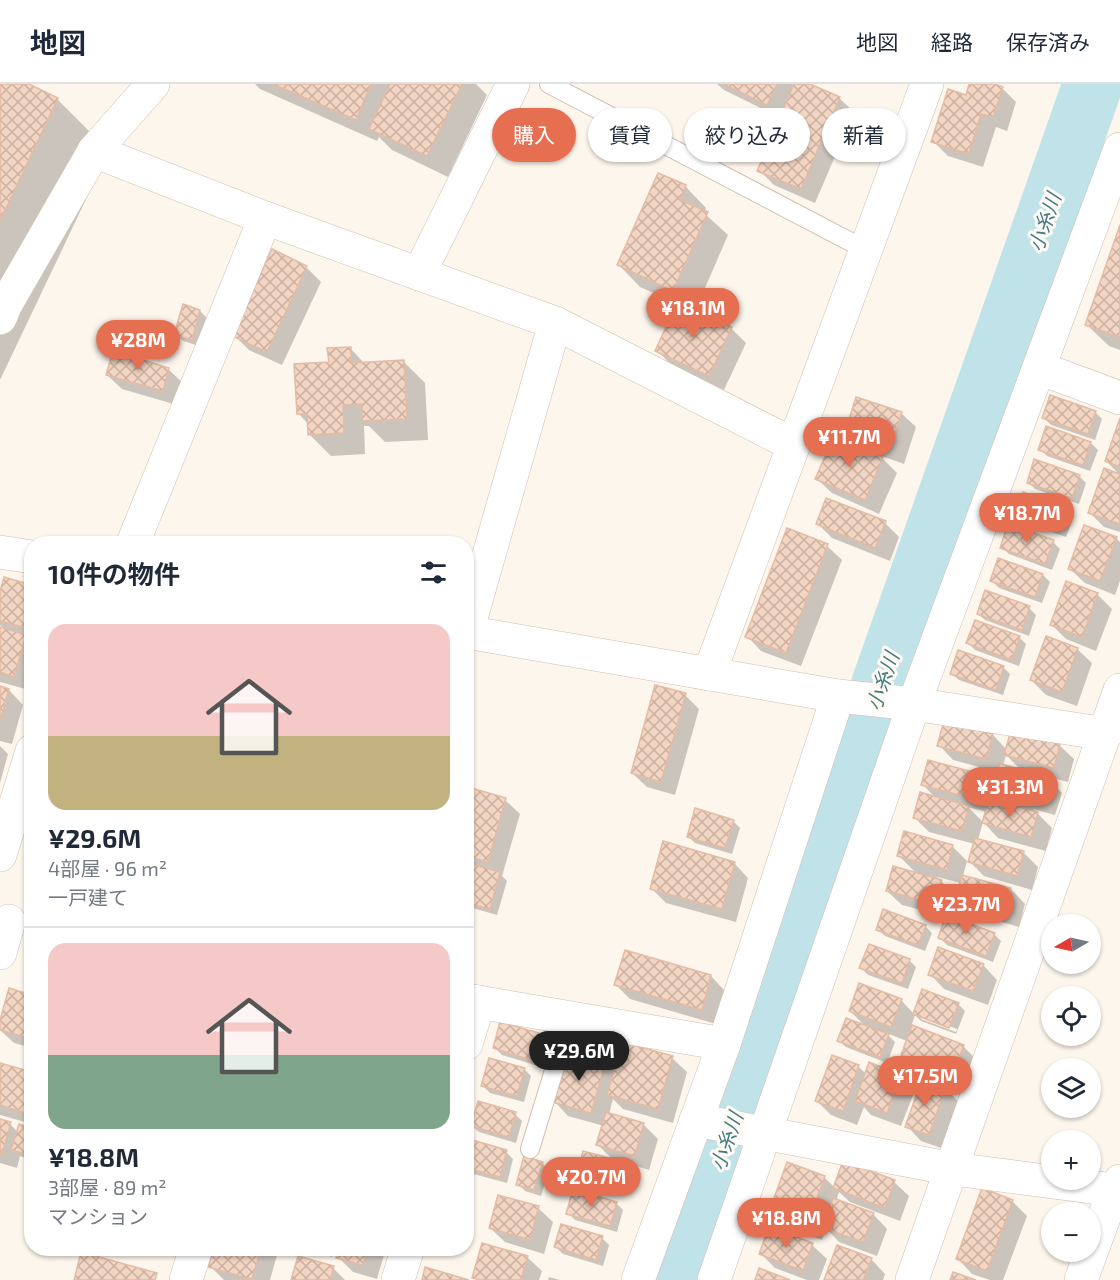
<!DOCTYPE html>
<html lang="ja">
<head>
<meta charset="utf-8">
<style>
	:root { --surface:#fff; --page:#f2f2f3; --text:#1f2937; --muted:#747a83; --line:#e0e1e3; --accent:#e76f51 }
	body { margin:0; font-family:"Exo 2","Noto Sans JP",sans-serif; background:var(--page); color:var(--text); height:100vh; display:flex; flex-direction:column; font-size:22px; white-space:nowrap }
	* { box-sizing:border-box; margin:0 }
	p { font-size:20px; color:var(--muted) }
	.icon { flex:none; width:33px; height:33px; fill:none; stroke:currentColor; stroke-width:2; stroke-linecap:round; stroke-linejoin:round }
	.map { position:relative; flex:1; overflow:hidden }
	.side { position:absolute; left:24px; top:452px; width:450px; height:720px; display:flex; flex-direction:column; background:var(--surface); border-radius:24px; box-shadow:0 2px 4px #0004 }
	.side>* { flex:none }
	.hud { position:absolute; left:492px; top:24px; width:537px; height:54px; display:flex; gap:12px }
	.needle { width:39px; rotate:261deg }
	.tools { position:absolute; left:1041px; top:830px; display:grid; gap:12px }
	.tools a { display:grid; place-items:center; width:60px; height:60px; border-radius:50%; background:var(--surface); box-shadow:0 2px 4px #0004; font-size:30px }
	.price { position:absolute; translate:-50% -51px; padding:0 14px; border-radius:21px; background:var(--accent); color:#fff; font-size:20px; line-height:39px; filter:drop-shadow(0 2px 3px #0008) }
	.price::after { content:''; position:absolute; left:50%; top:36px; width:18px; height:14px; margin-left:-9px; background:inherit; clip-path:polygon(0 0,100% 0,50% 100%) }
	.price.on { background:#222; color:#fff }
	ul { padding:0; list-style:none }
	li { display:grid; align-content:center; gap:12px; height:318px; padding:0 24px }
	li+li { border-top:2px solid var(--line) }
	li span { display:grid; place-items:center; height:186px; border-radius:18px; color:#555 }
	li>.icon { margin-inline-start:auto }
	span .icon { width:108px; height:108px; fill:#fffc; stroke-width:1 }
	li b { font-size:26px }
	h2 { display:flex; justify-content:space-between; align-items:center; height:72px; padding:0 24px; font-size:26px }
	.chip { padding:0 21px; border-radius:27px; background:var(--surface); box-shadow:0 2px 4px #0004; font-size:21px; line-height:54px }
	.chip.on { background:var(--accent); color:#fff }
	header { display:flex; align-items:center; gap:36px; box-sizing:border-box; height:84px; padding:0 30px; background:var(--surface); border-bottom:2px solid var(--line) }
	header strong { font-size:28px }
	nav { display:flex; gap:33px; margin-inline-start:auto; font-size:21px }
	.map>svg:first-child { display:block }
	.shadow { fill:#0003; fill-rule:evenodd }
	.lines { fill:none; stroke-linecap:round; stroke-linejoin:round }
	.river { stroke:#bfe3e8; stroke-width:60 }
	.building { fill:url(#building-cross-hatch); stroke:#e6bba3; stroke-width:1.5 }
	.lane-casing { stroke:#d1beb0; stroke-width:20 }
	.street-casing { stroke:#d1beb0; stroke-width:34 }
	.secondary-casing { stroke:#d6c0b0; stroke-width:34 }
	.lane { stroke:#fff; stroke-width:18 }
	.street { stroke:#fff; stroke-width:33 }
	.secondary { stroke:#fff; stroke-width:33 }
	.labels { text-anchor:middle; dominant-baseline:central; stroke-width:6; stroke-linejoin:round; paint-order:stroke }
	.water-label { font-size:20px; font-style:italic; fill:#437c86; stroke:#fffaf3 }
</style>
</head>
<body>
<header>
<strong>地図</strong>
<nav><a>地図</a><a>経路</a><a>保存済み</a></nav>
</header>
<div class="map">
<svg width="1120" height="1196" viewBox="0 0 1120 1196">
	<defs>
		<pattern id="building-cross-hatch" width="8" height="8" patternUnits="userSpaceOnUse" patternTransform="scale(1.5)"><rect width="8" height="8" fill="#f3d5c3"/><path d="M0 0l8 8M0 8l8-8" fill="none" stroke="#cab0a1"/></pattern>
	</defs>
	<rect width="100%" height="100%" fill="#fdf6ec"/>
	<g class="shadow">
		<polygon points="0,0 26,0 57,15 109,67 0,296"/>
		<polygon points="255,0 476,0 487,11 448,93 392,66 379,53 377,57 260,5"/>
		<polygon points="717,0 807,0 839,14 854,28 815,119 774,101 759,86 781,34 724,6"/>
		<polygon points="971,0 990,0 1002,4 1016,18 1007,47 996,43 983,83 948,72 933,57 967,13"/>
		<polygon points="685,102 706,124 704,129 728,151 695,227 731,244 746,259 724,306 671,281 657,266 678,220 640,203 619,181"/>
		<polygon points="1120,146 1120,266 1109,262 1087,241"/>
		<polygon points="306,183 321,198 282,281 249,266 234,251"/>
		<polygon points="200,227 207,234 199,262 183,257 176,250"/>
		<polygon points="350,264 365,280 404,278 425,299 428,356 385,358 369,342 364,342 365,370 331,372 310,351 309,341 298,329 330,280"/>
		<polygon points="168,285 183,299 177,321 122,305 107,291"/>
		<polygon points="1095,328 1102,335 1095,356 1051,341 1044,334"/>
		<polygon points="901,329 916,343 904,380 879,371 897,389 879,430 832,409 817,395 859,364 845,350"/>
		<polygon points="1120,339 1120,391 1106,377"/>
		<polygon points="1047,344 1091,359 1098,366 1090,387 1047,372 1040,365"/>
		<polygon points="1120,391 1120,448 1104,443 1089,428"/>
		<polygon points="1079,392 1086,399 1079,420 1035,405 1028,398"/>
		<polygon points="1067,426 1074,432 1066,453 1023,438 1016,431"/>
		<polygon points="885,439 899,453 890,477 832,454 818,440"/>
		<polygon points="1116,454 1120,458 1120,497 1115,511 1085,499 1070,485"/>
		<polygon points="1053,458 1060,465 1052,486 1009,470 1002,463"/>
		<polygon points="827,462 842,476 801,582 761,567 747,552"/>
		<polygon points="1043,491 1050,498 1042,519 999,504 992,497"/>
		<polygon points="32,502 32,555 27,554 32,559 32,595 29,606 0,598 0,545 6,546 0,541 0,510"/>
		<polygon points="1097,510 1112,525 1096,567 1066,555 1052,541"/>
		<polygon points="1029,524 1036,531 1029,552 985,536 978,530"/>
		<polygon points="1019,553 1026,560 1019,582 975,566 968,559"/>
		<polygon points="1077,565 1092,579 1077,622 1046,611 1031,596"/>
		<polygon points="1003,583 1010,590 1003,611 959,596 952,590"/>
		<polygon points="0,604 9,606 23,621 12,660 0,657"/>
		<polygon points="685,611 699,625 675,711 647,703 632,689"/>
		<path d="M993 651 1007 666 1059 661 1074 675 1068 698 1045 692 1062 709 1055 731 1033 725 1052 744 1046 767 998 754 983 738 978 756 1023 768 1038 783 1032 806 984 792 970 778 975 760 929 748 914 733 937 715 923 701 929 678 977 691 991 705 988 716 1012 722 993 704 998 688 953 676 939 661ZM1006 671 1022 687 1003 682ZM968 723 987 728 984 739Z"/>
		<polygon points="0,662 8,670 0,699"/>
		<polygon points="469,705 505,716 520,730 502,792 507,797 497,831 469,823 466,821 466,802 472,783 466,781 466,713"/>
		<polygon points="733,737 740,744 732,770 695,759 688,752"/>
		<path d="M952 762 967 777 963 792 1011 805 1025 820 1019 843 971 829 955 813 949 834 994 850 1001 857 993 878 947 861 940 854 947 833 902 821 887 807 917 790 899 772ZM937 793 961 799 957 813Z"/>
		<polygon points="734,779 748,794 736,838 666,819 651,804"/>
		<polygon points="925,842 932,849 925,867 885,852 878,845"/>
		<polygon points="909,876 916,883 908,905 868,891 861,884"/>
		<polygon points="983,881 997,896 988,921 944,905 930,890"/>
		<polygon points="711,892 725,907 716,940 630,915 616,901"/>
		<polygon points="32,912 32,964 14,959 0,946 0,941"/>
		<path d="M901 916 914 930 958 920 965 927 956 950 921 937 915 931 911 943 963 962 977 976 967 1003 917 985 903 970 907 957 886 949 895 958 887 979 846 963 839 957 867 944 850 927ZM921 931 957 945 956 948 921 935Z"/>
		<polygon points="538,950 545,957 538,982 502,971 495,964"/>
		<polygon points="833,973 859,983 866,990 900,992 915,1006 901,1042 871,1031 864,1023 857,1041 831,1031 817,1017"/>
		<polygon points="672,974 687,988 673,1039 623,1025 613,1015 609,1030 643,1040 658,1055 649,1086 626,1079 634,1088 630,1106 586,1093 579,1086 614,1077 598,1061 604,1042 568,1032 554,1017 605,978 615,988"/>
		<polygon points="0,980 32,989 32,1040 0,1031"/>
		<polygon points="524,985 531,992 524,1018 490,1009 483,1002"/>
		<polygon points="923,997 946,1005 960,1019 944,1065 921,1057 907,1042"/>
		<polygon points="515,1030 522,1037 516,1059 479,1048 472,1042"/>
		<polygon points="0,1037 10,1040 18,1048 32,1045 32,1076 20,1072 17,1084 0,1079"/>
		<polygon points="506,1068 513,1075 507,1099 470,1089 466,1085 466,1069"/>
		<polygon points="542,1079 549,1086 541,1112 525,1107 518,1100"/>
		<polygon points="824,1093 835,1104 894,1098 909,1112 900,1137 850,1118 839,1108 836,1117 873,1130 887,1145 877,1172 839,1158 826,1144 822,1156 785,1142 771,1128"/>
		<polygon points="1012,1117 1027,1132 1003,1196 990,1196 972,1190 958,1175"/>
		<polygon points="616,1119 623,1126 617,1148 575,1136 568,1129"/>
		<polygon points="538,1124 553,1138 544,1170 505,1158 490,1144"/>
		<polygon points="602,1154 609,1161 603,1182 563,1170 556,1163"/>
		<polygon points="812,1161 827,1175 819,1196 807,1196 775,1184 761,1170"/>
		<polygon points="215,1164 270,1164 277,1171 270,1196 224,1196 210,1182"/>
		<polygon points="302,1164 335,1164 332,1173"/>
		<polygon points="341,1164 386,1164 377,1195 353,1188 338,1173"/>
		<polygon points="527,1173 542,1187 539,1196 477,1196 474,1193"/>
		<polygon points="871,1175 885,1190 883,1196 826,1196"/>
		<polygon points="333,1184 345,1196 293,1196"/>
		<polygon points="549,1193 560,1196 548,1196"/>
	</g>
	<g class="lines">
		<polyline class="river" points="680,1196 862,655 1093,0"/>
	</g>
	<g class="building">
		<polygon points="0,0 29,0 58,14 0,137"/>
		<polygon points="273,0 371,0 356,36"/>
		<polygon points="390,0 462,0 427,72 369,45"/>
		<polygon points="724,0 777,0 767,21"/>
		<polygon points="794,0 810,0 840,13 801,105 757,87"/>
		<polygon points="969,0 995,0 1003,3 993,33 981,30 969,70 931,58 948,5 966,11"/>
		<polygon points="658,89 686,101 680,116 708,128 673,207 617,181"/>
		<polygon points="1120,141 1120,253 1085,241"/>
		<polygon points="272,165 307,182 267,268 232,252"/>
		<polygon points="678,217 732,243 709,292 655,267"/>
		<polygon points="183,220 200,226 192,256 174,251"/>
		<polygon points="351,263 351,279 404,276 407,335 362,337 362,320 343,321 344,349 308,351 307,330 297,330 294,280 329,278 327,264"/>
		<polygon points="113,267 169,284 163,307 106,291"/>
		<polygon points="1050,311 1096,327 1088,350 1042,334"/>
		<polygon points="856,313 902,328 889,366 844,351"/>
		<polygon points="1120,334 1120,383 1105,377"/>
		<polygon points="1046,342 1091,358 1083,381 1038,366"/>
		<polygon points="834,352 883,373 865,416 815,395"/>
		<polygon points="1034,375 1080,391 1072,414 1027,399"/>
		<polygon points="1104,384 1120,390 1120,440 1088,429"/>
		<polygon points="1023,408 1068,424 1060,447 1014,432"/>
		<polygon points="826,414 886,437 875,464 816,440"/>
		<polygon points="1008,440 1054,456 1045,480 1000,464"/>
		<polygon points="1084,441 1117,453 1100,497 1068,485"/>
		<polygon points="787,444 828,460 786,569 745,553"/>
		<polygon points="998,474 1043,490 1035,513 990,497"/>
		<polygon points="4,493 32,501 32,528 27,544 0,537 0,507"/>
		<polygon points="1066,497 1098,509 1082,553 1050,541"/>
		<polygon points="985,506 1030,522 1022,546 977,530"/>
		<polygon points="975,536 1020,552 1012,576 966,559"/>
		<polygon points="0,543 26,551 14,593 0,588"/>
		<polygon points="1046,552 1078,564 1062,608 1030,596"/>
		<polygon points="958,566 1004,582 996,606 950,590"/>
		<polygon points="655,601 686,609 661,698 631,689"/>
		<polygon points="0,602 9,605 0,637"/>
		<polygon points="944,637 993,650 986,675 937,662"/>
		<polygon points="1011,646 1060,660 1054,684 1004,671"/>
		<polygon points="928,676 977,689 971,714 921,701"/>
		<polygon points="998,679 1048,693 1041,718 992,704"/>
		<polygon points="468,703 506,714 488,778 466,772"/>
		<polygon points="920,708 969,722 962,747 913,734"/>
		<polygon points="989,715 1038,728 1031,753 982,739"/>
		<polygon points="695,724 734,736 725,764 687,753"/>
		<polygon points="904,747 953,761 947,786 897,772"/>
		<polygon points="975,754 1024,767 1017,792 968,778"/>
		<polygon points="663,757 735,778 722,825 650,805"/>
		<polygon points="471,780 500,788 490,825 466,819 466,796"/>
		<polygon points="893,782 942,796 935,820 886,807"/>
		<polygon points="962,791 1011,804 1005,829 955,815"/>
		<polygon points="883,825 926,841 918,861 876,846"/>
		<polygon points="946,831 995,849 986,872 938,854"/>
		<polygon points="869,860 910,875 902,899 859,884"/>
		<polygon points="938,863 984,880 973,907 928,891"/>
		<polygon points="625,866 711,891 702,926 614,901"/>
		<polygon points="859,899 902,915 891,943 849,927"/>
		<polygon points="9,904 32,911 32,955 0,946 0,936"/>
		<polygon points="922,905 959,919 949,944 913,930"/>
		<polygon points="846,934 889,950 880,973 837,957"/>
		<polygon points="500,938 539,949 531,976 493,964"/>
		<polygon points="912,941 964,961 953,990 901,971"/>
		<polygon points="622,958 673,972 658,1025 607,1011"/>
		<polygon points="567,966 606,977 591,1029 552,1018"/>
		<polygon points="832,971 859,981 843,1027 815,1017"/>
		<polygon points="489,974 525,984 517,1012 481,1002"/>
		<polygon points="869,978 901,991 887,1029 855,1017"/>
		<polygon points="0,979 32,988 32,1023 29,1030 0,1021"/>
		<polygon points="922,995 946,1003 929,1051 905,1043"/>
		<polygon points="478,1017 516,1028 509,1053 471,1042"/>
		<polygon points="606,1028 644,1039 635,1072 596,1061"/>
		<polygon points="0,1035 11,1038 2,1070 0,1069"/>
		<polygon points="19,1040 32,1044 32,1072 11,1066"/>
		<polygon points="469,1055 507,1066 500,1093 466,1084 466,1063"/>
		<polygon points="583,1067 628,1079 623,1100 578,1087"/>
		<polygon points="524,1072 543,1078 534,1106 516,1101"/>
		<polygon points="843,1077 895,1096 885,1124 833,1104"/>
		<polygon points="787,1078 825,1092 807,1142 769,1128"/>
		<polygon points="982,1104 1013,1116 987,1187 956,1175"/>
		<polygon points="573,1105 617,1118 610,1142 566,1130"/>
		<polygon points="498,1111 539,1122 530,1156 489,1144"/>
		<polygon points="833,1114 874,1129 863,1158 823,1144"/>
		<polygon points="561,1140 603,1152 596,1176 554,1163"/>
		<polygon points="769,1143 813,1159 803,1187 759,1170"/>
		<polygon points="482,1159 528,1172 521,1196 481,1196 472,1194"/>
		<polygon points="837,1161 872,1174 863,1196 824,1196"/>
		<polygon points="214,1164 261,1164 252,1195 208,1183"/>
		<polygon points="339,1164 367,1164 363,1181 336,1174"/>
		<polygon points="81,1168 157,1189 155,1196 74,1196"/>
		<polygon points="298,1172 334,1182 330,1196 291,1196"/>
		<polygon points="425,1183 469,1196 422,1196"/>
		<polygon points="759,1184 790,1196 755,1196"/>
		<polygon points="953,1188 976,1196 950,1196"/>
	</g>
	<g class="lines">
		<defs>
			<g id="lane">
				<polyline points="549,0 866,166"/>
				<polyline points="530,1065 570,934"/>
			</g>
			<g id="street">
				<polyline points="94,67 265,134 555,239 794,361"/>
				<polyline points="419,190 513,0"/>
				<polyline points="1039,284 1120,314"/>
				<polyline points="133,459 265,134"/>
				<polyline points="0,468 32,473"/>
				<polyline points="466,548 838,612 914,620 1106,650"/>
				<polyline points="467,548 555,239"/>
				<polyline points="709,590 927,0"/>
				<polyline points="0,771 32,667"/>
				<polyline points="0,869 9,837"/>
				<polyline points="466,916 724,960"/>
				<polyline points="466,960 479,918"/>
				<polyline points="696,1036 953,1085 1114,1106 1120,1097"/>
				<polyline points="186,1196 196,1164"/>
				<polyline points="398,1196 408,1164"/>
				<polyline points="638,1196 724,960 838,612"/>
				<polyline points="714,1196 914,620 1120,65"/>
				<polyline points="912,1196 1120,606"/>
				<polyline points="1081,1196 1114,1106"/>
			</g>
			<polyline id="secondary" points="0,234 6,220 94,67 153,0"/>
		</defs>
		<use href="#lane" class="lane-casing"/>
		<use href="#street" class="street-casing"/>
		<use href="#secondary" class="secondary-casing"/>
		<use href="#lane" class="lane"/>
		<use href="#street" class="street"/>
		<use href="#secondary" class="secondary"/>
	</g>
	<g class="labels">
		<g class="water-label">
			<text transform="translate(1044 138) rotate(-71)">小糸川</text>
			<text transform="translate(882 597) rotate(-71)">小糸川</text>
			<text transform="translate(726 1057) rotate(-71)">小糸川</text>
		</g>
	</g>
</svg>
<div class="tools">
<a><svg class="needle" viewBox="-14 -14 28 28"><path d="M0-13l5 13h-10z" fill="#e53935"/><path d="M0 13l5-13h-10z" fill="#747a83"/></svg></a>
<a><svg class="icon" aria-label="locate" viewBox="0 0 24 24"><circle cx="12" cy="12" r="6"/><path d="M12 2v4M12 18v4M2 12h4M18 12h4"/></svg></a>
<a><svg class="icon" aria-label="layers" viewBox="0 0 24 24"><path d="M12 4l9 5-9 5-9-5zM3 14l9 5 9-5"/></svg></a>
<a>+</a>
<a>−</a>
</div>
<b class="price" style="left:693px;top:255px">¥18.1M</b>
<b class="price" style="left:138px;top:287px">¥28M</b>
<b class="price" style="left:849px;top:384px">¥11.7M</b>
<b class="price" style="left:1027px;top:460px">¥18.7M</b>
<b class="price" style="left:1010px;top:734px">¥31.3M</b>
<b class="price" style="left:966px;top:851px">¥23.7M</b>
<b class="price on" style="left:579px;top:998px">¥29.6M</b>
<b class="price" style="left:925px;top:1023px">¥17.5M</b>
<b class="price" style="left:591px;top:1124px">¥20.7M</b>
<b class="price" style="left:786px;top:1165px">¥18.8M</b>
<div class="hud">
<a class="chip on">購入</a>
<a class="chip">賃貸</a>
<a class="chip">絞り込み</a>
<a class="chip">新着</a>
</div>
<section class="side">
<h2>10件の物件<svg class="icon" aria-label="filters" viewBox="0 0 24 24"><path d="M4 7h16M4 17h16"/><circle cx="9" cy="7" r="2"/><circle cx="15" cy="17" r="2"/></svg></h2>
<ul>
<li><span style="background:linear-gradient(#f6c9c9 60%,#c2b280 0)"><svg class="icon" aria-label="home" viewBox="0 0 24 24"><path d="M3 11l9-7 9 7M6 9v11h12V9"/></svg></span><div><b>¥29.6M</b><p>4部屋 · 96 m²</p><p>一戸建て</p></div></li>
<li><span style="background:linear-gradient(#f6c9c9 60%,#7fa58c 0)"><svg class="icon" aria-label="home" viewBox="0 0 24 24"><path d="M3 11l9-7 9 7M6 9v11h12V9"/></svg></span><div><b>¥18.8M</b><p>3部屋 · 89 m²</p><p>マンション</p></div></li>
</ul>
</section>
</div>
</body>
</html>
